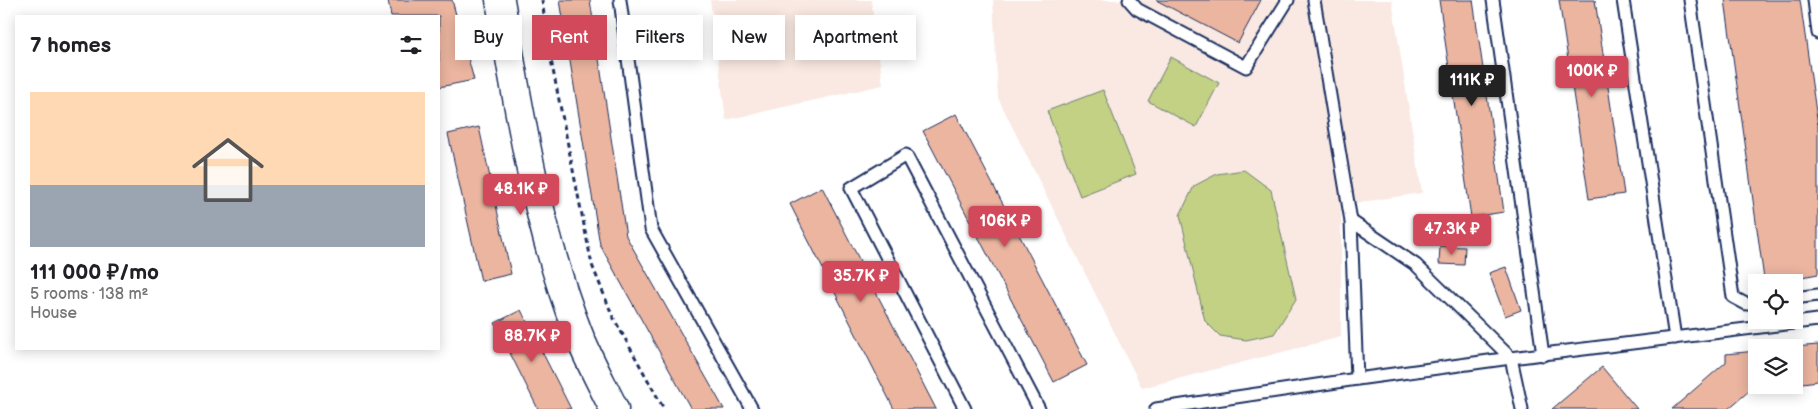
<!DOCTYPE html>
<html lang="en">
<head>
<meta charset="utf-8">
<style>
	:root { --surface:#fff; --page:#f2f2f2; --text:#202124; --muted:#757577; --line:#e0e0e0; --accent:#d1495b }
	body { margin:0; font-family:"Balsamiq Sans",sans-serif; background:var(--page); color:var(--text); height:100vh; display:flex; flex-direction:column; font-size:19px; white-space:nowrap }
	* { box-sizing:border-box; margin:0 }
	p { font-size:16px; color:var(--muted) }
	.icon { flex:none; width:28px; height:28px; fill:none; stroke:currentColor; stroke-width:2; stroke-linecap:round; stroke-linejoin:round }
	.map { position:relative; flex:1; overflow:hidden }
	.sheet { position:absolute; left:15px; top:15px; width:425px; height:335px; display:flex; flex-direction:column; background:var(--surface); border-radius:0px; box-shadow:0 2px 12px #0003 }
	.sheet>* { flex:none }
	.top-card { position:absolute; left:455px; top:15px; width:475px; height:45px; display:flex; gap:10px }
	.controls { position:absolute; left:1748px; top:274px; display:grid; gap:10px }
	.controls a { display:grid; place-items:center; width:55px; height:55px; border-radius:0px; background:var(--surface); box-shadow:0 2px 12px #0003; font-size:25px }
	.price { position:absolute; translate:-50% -42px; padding:0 11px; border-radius:5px; background:var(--accent); color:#fff; font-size:16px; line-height:32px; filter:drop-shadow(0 1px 2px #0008) }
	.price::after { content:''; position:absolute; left:50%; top:30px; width:15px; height:11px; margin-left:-8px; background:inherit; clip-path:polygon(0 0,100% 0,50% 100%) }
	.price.current { background:#222; color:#fff }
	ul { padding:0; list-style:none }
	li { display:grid; align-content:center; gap:10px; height:265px; padding:0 15px }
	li+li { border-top:1px solid var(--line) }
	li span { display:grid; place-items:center; height:155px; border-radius:0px; color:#555 }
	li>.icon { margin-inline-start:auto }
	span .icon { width:90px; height:90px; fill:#fffc; stroke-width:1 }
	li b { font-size:21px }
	h2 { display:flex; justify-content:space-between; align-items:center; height:60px; padding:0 15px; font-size:21px }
	.pill { padding:0 18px; border-radius:0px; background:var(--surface); box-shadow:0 2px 12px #0003; font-size:18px; line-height:45px }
	.pill.current { background:var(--accent); color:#fff }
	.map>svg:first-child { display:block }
	.built { fill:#f9e9e2 }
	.green { fill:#c3d185; stroke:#6f8072 }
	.building { fill:#ebb5a0; stroke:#1b2f5e }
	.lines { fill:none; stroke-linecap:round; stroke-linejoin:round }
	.lane-casing { stroke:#1b2f5e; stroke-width:15 }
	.secondary-casing { stroke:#1b2f5e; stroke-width:31 }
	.path { stroke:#1b2f5e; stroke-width:3; stroke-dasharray:5 4; stroke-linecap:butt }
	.lane { stroke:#fff; stroke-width:11 }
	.secondary { stroke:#fff; stroke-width:28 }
</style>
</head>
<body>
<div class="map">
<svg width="1818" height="409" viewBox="0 0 1818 409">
	<rect width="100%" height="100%" fill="#fff"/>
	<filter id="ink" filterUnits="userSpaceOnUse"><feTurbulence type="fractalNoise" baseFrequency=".02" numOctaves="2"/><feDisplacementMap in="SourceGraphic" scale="10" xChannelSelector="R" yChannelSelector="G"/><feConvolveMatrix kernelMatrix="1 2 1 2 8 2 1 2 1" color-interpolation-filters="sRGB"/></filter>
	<g filter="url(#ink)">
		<g class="built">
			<polygon points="710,0 871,0 883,85 726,120"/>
			<polygon points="993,0 1392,0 1422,193 1341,205 1341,337 1142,388 998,98"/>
		</g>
		<g class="green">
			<polygon points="1171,57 1219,83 1196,127 1148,101"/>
			<polygon points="1103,90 1136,174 1080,196 1047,111"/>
			<polygon points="1244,170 1271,190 1296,299 1274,334 1246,340 1220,336 1205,321 1180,215 1194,186 1217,174"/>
		</g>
		<g class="building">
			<polygon points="388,0 452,0 474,80 439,87 439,16 391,16"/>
			<polygon points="560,0 590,0 626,236 724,409 691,409 600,245"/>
			<polygon points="1156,0 1261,0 1238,43"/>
			<polygon points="1439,0 1473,0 1504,212 1471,217"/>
			<polygon points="1559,0 1595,0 1624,194 1589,199"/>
			<polygon points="1725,0 1800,0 1818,126 1818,274 1802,277 1801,274 1764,279"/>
			<polygon points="956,114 1087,365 1054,382 923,131"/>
			<polygon points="479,127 511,274 481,281 448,134"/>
			<polygon points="822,187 936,409 894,409 790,204"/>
			<polygon points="1440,246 1465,247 1464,265 1439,264"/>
			<polygon points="1506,267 1521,310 1505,316 1489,273"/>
			<polygon points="521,310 571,409 538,409 495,323"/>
			<polygon points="1818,345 1818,381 1794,384 1794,347"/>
			<polygon points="1756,351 1756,389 1749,391 1728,409 1672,409 1726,362 1726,354"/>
			<polygon points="1602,367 1637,409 1552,409"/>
		</g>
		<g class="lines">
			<defs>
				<g id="lane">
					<polyline points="620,0 651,229 752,409"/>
					<polyline points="1129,0 1137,9 1246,67 1288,0"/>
					<polyline points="1314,0 1351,221"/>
					<polyline points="1493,0 1543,355"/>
					<polyline points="1623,0 1675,338"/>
					<polyline points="1690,0 1733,297 1746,304 1756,303"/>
					<polyline points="1814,0 1818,33"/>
					<polyline points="1794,298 1818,295"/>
					<polyline points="1357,379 1351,221 1416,265 1511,358 1522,409"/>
					<polyline points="965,409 851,188 906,155 1039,409"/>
					<polyline points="1156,409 1357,379 1511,358 1818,320"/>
				</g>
				<path id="secondary" d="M500 0C519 111 537 228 578 333 588 359 602 384 614 409"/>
			</defs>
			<use href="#lane" class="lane-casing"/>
			<use href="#secondary" class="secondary-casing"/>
			<polyline class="path" points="542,0 549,50 592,265 613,317 664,409"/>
			<use href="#lane" class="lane"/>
			<use href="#secondary" class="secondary"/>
		</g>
	</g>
</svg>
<div class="controls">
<a><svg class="icon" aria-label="locate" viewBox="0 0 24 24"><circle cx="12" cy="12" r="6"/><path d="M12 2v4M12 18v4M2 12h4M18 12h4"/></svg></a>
<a><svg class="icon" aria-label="layers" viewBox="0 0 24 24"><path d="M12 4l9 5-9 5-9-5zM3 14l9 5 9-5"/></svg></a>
</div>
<b class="price" style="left:1592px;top:98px">100K ₽</b>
<b class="price current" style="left:1472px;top:107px">111K ₽</b>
<b class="price" style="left:521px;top:216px">48.1K ₽</b>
<b class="price" style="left:1005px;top:248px">106K ₽</b>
<b class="price" style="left:1452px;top:256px">47.3K ₽</b>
<b class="price" style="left:861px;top:303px">35.7K ₽</b>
<b class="price" style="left:532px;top:363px">88.7K ₽</b>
<div class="top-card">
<a class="pill">Buy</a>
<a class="pill current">Rent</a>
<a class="pill">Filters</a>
<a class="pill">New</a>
<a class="pill">Apartment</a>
</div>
<section class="sheet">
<h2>7 homes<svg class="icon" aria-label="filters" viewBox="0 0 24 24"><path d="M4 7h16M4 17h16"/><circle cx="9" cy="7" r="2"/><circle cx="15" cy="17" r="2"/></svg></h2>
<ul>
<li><span style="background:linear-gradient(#ffd9b3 60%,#9aa5b1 0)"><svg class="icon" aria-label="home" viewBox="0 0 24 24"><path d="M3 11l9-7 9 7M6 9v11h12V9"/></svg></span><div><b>111 000 ₽/mo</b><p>5 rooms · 138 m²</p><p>House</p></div></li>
</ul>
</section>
</div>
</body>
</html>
